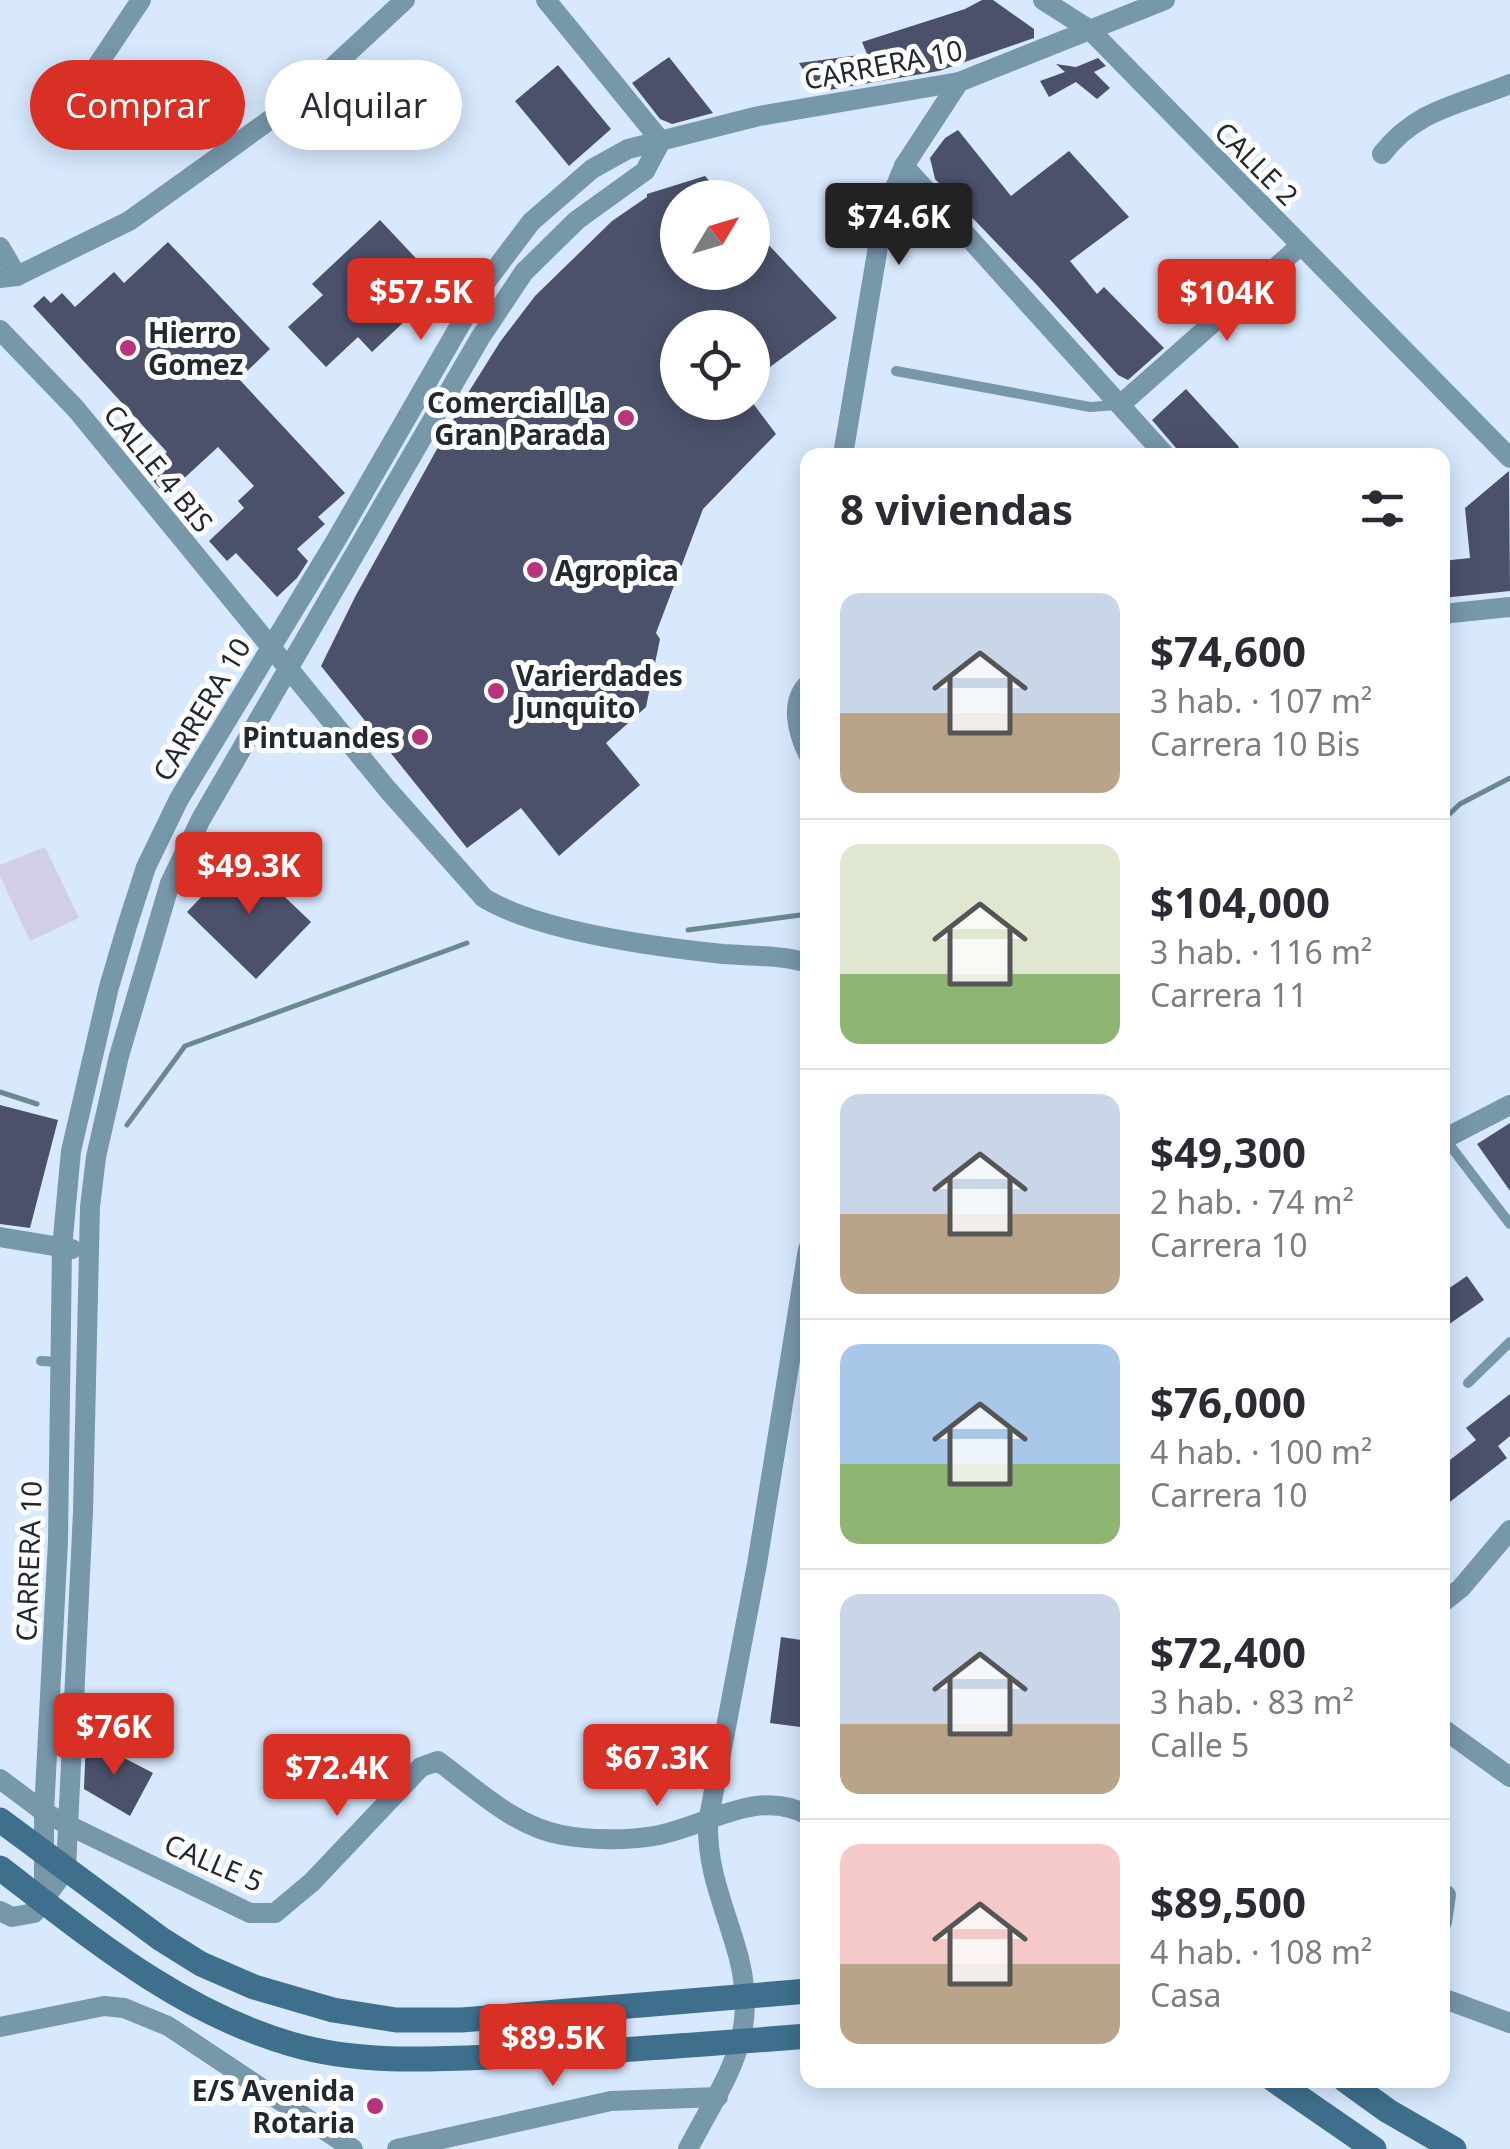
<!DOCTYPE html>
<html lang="es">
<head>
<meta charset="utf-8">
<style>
	:root { --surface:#fff; --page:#f7f7f7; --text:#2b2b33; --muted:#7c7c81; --line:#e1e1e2; --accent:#d93025 }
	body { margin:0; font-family:"Noto Sans",sans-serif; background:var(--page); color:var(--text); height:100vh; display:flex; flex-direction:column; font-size:38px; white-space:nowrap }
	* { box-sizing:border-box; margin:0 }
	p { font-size:32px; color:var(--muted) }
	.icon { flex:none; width:55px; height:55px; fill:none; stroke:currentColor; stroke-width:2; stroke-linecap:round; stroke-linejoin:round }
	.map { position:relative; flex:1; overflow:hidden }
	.panel { position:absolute; left:800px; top:448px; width:650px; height:1640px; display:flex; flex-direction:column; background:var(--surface); border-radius:20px; box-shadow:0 5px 25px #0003 }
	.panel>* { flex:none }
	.guide { position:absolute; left:30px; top:60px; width:620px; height:90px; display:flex; gap:20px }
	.needle { width:65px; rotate:52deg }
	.controls { position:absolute; left:660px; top:180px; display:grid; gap:20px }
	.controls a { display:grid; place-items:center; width:110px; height:110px; border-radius:50%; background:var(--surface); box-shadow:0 5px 25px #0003; font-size:50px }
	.price { position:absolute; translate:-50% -85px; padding:0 22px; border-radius:10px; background:var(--accent); color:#fff; font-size:32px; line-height:65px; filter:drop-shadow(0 2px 5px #0008) }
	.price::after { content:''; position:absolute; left:50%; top:60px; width:30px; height:22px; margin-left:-15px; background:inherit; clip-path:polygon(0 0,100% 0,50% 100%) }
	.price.selected { background:#222; color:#fff }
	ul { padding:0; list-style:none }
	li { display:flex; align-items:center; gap:30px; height:250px; padding:0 40px }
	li+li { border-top:2px solid var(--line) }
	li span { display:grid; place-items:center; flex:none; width:280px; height:200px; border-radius:20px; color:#555 }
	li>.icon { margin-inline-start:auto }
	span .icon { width:120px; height:120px; fill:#fffc; stroke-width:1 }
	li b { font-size:42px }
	h2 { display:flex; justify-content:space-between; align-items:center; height:120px; padding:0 40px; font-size:42px }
	.chip { padding:0 35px; border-radius:45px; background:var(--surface); box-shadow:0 5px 25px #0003; font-size:35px; line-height:90px }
	.chip.selected { background:var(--accent); color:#fff }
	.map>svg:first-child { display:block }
	.pitch { fill:#d2cee5 }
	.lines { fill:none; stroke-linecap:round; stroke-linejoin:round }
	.stream { stroke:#6c8891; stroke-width:5 }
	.building { fill:#4b516b }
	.lane { stroke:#7797ab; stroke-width:10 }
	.street { stroke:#7797ab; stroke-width:20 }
	.secondary { stroke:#3e708d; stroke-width:25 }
	.poi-dot { fill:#b8357d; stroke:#fff; stroke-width:4 }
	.labels { text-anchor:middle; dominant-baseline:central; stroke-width:10; stroke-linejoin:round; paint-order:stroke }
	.street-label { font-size:28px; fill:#222830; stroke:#fff }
	.poi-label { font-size:28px; font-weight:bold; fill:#222830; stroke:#fff; text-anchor:start }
</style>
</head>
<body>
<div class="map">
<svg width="1510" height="2149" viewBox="0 0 1510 2149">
	<rect width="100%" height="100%" fill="#d8e9fe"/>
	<polygon class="pitch" points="45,847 79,918 30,941 0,876 0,865"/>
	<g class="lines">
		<g class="stream">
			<polyline points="1442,821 1460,804 1510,778"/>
			<polyline points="688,930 808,914"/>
			<polyline points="0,1092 37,1104"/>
			<polyline points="127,1125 185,1046 467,943"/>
		</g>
	</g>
	<g class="building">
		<polygon points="982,0 993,0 1034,29 1034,38 939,71 817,92 799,63 867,54 862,42 965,9"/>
		<polygon points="669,57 713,113 672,124 660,119 632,83"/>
		<polygon points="1098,58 1106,66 1094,72 1110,88 1097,99 1076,82 1049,97 1040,81 1065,72 1056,64 1076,67"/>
		<polygon points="558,65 611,129 569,166 515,101"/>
		<polygon points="958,130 1011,196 1069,151 1129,217 1070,261 1097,294 1104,287 1164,348 1128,380 1118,375 1037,285 935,179 930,158 945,138"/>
		<polygon points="705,176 725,198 678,198 678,272 752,272 752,227 837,318 752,380 752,328 678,328 678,402 752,402 776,434 703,509 656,633 660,639 646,707 606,743 640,785 559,856 521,808 467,848 321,666 355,597 468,393 500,342 535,296 612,221 647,197 647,194"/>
		<polygon points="380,220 442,286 372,352 358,337 326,367 288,327 323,295 312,284"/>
		<polygon points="168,242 270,349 239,379 345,493 318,517 325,524 297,549 308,561 297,578 277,597 236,553 227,561 209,541 244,508 238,501 254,486 218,447 166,495 145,472 167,452 33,306 44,296 51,303 62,293 75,307 114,272 124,283"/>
		<polygon points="1186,389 1239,447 1231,455 1182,455 1152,420"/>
		<polygon points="1509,471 1510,591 1442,598 1442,561 1470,558 1465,508"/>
		<polygon points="241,855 311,922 256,979 187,912"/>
		<polygon points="0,1105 58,1120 30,1228 0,1224"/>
		<polygon points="1510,1123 1510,1191 1477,1144"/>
		<polygon points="1467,1276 1484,1300 1442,1329 1442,1293"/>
		<polygon points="1510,1394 1510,1436 1498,1446 1507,1458 1442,1508 1442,1466 1476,1440 1466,1428"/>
		<polygon points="781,1637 808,1641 808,1728 770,1723"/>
		<polygon points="86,1738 153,1773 130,1816 84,1789"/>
	</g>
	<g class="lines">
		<g class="lane">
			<polyline points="896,371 1090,407 1117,405"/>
			<polyline points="1445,1139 1510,1224"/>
			<polyline points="41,1361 61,1362"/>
			<polyline points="1468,1383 1510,1342"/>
		</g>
		<g class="street">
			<polyline points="546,0 661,141"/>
			<polyline points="1043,0 1090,30 1510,458"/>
			<polyline points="54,120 97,66 141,0"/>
			<path d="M1382 154C1417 109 1459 105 1510 84"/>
			<polyline points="904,166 1165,455"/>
			<polyline points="0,247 17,276"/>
			<polyline points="0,278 17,276 129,221 185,181 296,101 405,0"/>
			<path d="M0 330 76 409 388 790 484 898C540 932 657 947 723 954 751 956 781 955 808 963"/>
			<polyline points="1120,405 1300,246"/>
			<polyline points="843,455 883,217 904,166 959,82"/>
			<polyline points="1442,614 1510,607"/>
			<path d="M808 684C789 703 798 733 808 754"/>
			<polyline points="1442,1140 1510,1105"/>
			<polyline points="0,1237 72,1249"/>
			<polyline points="1442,1603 1461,1588 1510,1530"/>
			<polyline points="1442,1728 1510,1777"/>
			<path d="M0 1779 44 1812 68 1825 250 1913H275L312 1882 421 1767 438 1761C475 1788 515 1827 562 1835 590 1840 625 1841 654 1836 706 1827 756 1787 808 1815"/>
			<polyline points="1442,1894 1446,1895 1442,1922"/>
			<polyline points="44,1901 44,1812 58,1541 62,1248 71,1151 109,987 127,926 146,867 179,799 335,542 482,287 531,222 592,169 628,149 759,116 959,82 1165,0"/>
			<polyline points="0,1911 12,1917 34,1913 66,1869 83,1512 90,1207 96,1157 119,1056 170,883 201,819 480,338 524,272 577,220 645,171 661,141"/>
			<polyline points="1442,1998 1510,2023"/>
			<polyline points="0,2027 104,2006 124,2008 168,2026 353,2149"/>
			<polyline points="397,2149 611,2101 718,2097"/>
			<path d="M688 2149C728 2073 764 2032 734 1941 721 1898 707 1867 708 1822L757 1564 808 1249"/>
		</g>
		<g class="secondary">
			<polyline points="0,1820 161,1939 201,1964 254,1987 333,2010 396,2020 462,2020 808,1991"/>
			<path d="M0 1868C90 1937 180 2012 291 2044 362 2065 438 2059 511 2056 610 2052 709 2044 808 2036"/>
			<polyline points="1274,2080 1374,2149"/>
			<polyline points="1345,2080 1388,2111 1454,2149"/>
		</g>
	</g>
	<g class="poi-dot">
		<circle cx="128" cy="348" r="10"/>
		<circle cx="626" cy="418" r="10"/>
		<circle cx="535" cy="570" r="10"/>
		<circle cx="496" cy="691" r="10"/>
		<circle cx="420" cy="737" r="10"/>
		<circle cx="375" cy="2106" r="10"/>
	</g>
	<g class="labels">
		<g class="street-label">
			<text transform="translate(883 64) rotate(-11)">CARRERA 10</text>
			<text transform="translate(1257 163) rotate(45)">CALLE 2</text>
			<text transform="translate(159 468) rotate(51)">CALLE 4 BIS</text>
			<text transform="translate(201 709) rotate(-59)">CARRERA 10</text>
			<text transform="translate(28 1561) rotate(-88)">CARRERA 10</text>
			<text transform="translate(214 1862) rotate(23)">CALLE 5</text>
		</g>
		<g class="poi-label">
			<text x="148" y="332">Hierro<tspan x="148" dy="32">Gomez</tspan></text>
			<text x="606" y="402" text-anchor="end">Comercial La<tspan x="606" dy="32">Gran Parada</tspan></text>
			<text x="555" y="570">Agropica</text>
			<text x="516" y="675">Varierdades<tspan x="516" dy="32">Junquito</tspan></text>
			<text x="400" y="737" text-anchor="end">Pintuandes</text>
			<text x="355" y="2090" text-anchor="end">E/S Avenida<tspan x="355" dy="32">Rotaria</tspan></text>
		</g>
	</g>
</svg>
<div class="controls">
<a><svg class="needle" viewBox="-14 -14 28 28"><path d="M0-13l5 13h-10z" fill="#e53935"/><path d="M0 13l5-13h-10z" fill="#7c7c81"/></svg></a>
<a><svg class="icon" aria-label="locate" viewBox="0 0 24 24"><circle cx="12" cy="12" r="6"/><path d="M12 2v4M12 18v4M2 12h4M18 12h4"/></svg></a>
</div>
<b class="price selected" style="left:899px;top:268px">$74.6K</b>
<b class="price" style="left:421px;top:343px">$57.5K</b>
<b class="price" style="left:1227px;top:344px">$104K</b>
<b class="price" style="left:249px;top:917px">$49.3K</b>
<b class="price" style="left:114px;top:1778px">$76K</b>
<b class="price" style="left:657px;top:1809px">$67.3K</b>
<b class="price" style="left:337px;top:1819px">$72.4K</b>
<b class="price" style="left:553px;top:2089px">$89.5K</b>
<div class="guide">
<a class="chip selected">Comprar</a>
<a class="chip">Alquilar</a>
</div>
<section class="panel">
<h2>8 viviendas<svg class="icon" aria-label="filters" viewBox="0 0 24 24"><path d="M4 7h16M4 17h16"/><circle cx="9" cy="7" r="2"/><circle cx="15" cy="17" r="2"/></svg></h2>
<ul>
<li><span style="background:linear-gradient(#c9d6e8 60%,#b9a48a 0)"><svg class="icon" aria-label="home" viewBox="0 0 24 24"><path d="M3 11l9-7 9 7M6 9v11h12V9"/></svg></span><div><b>$74,600</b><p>3 hab. · 107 m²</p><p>Carrera 10 Bis</p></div></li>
<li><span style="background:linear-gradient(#dfe7d0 65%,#8fb573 0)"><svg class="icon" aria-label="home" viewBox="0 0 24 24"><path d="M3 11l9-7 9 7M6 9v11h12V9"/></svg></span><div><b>$104,000</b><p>3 hab. · 116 m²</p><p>Carrera 11</p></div></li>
<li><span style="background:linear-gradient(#c9d6e8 60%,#b9a48a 0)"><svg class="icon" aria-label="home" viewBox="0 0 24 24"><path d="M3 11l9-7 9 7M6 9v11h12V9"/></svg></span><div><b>$49,300</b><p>2 hab. · 74 m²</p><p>Carrera 10</p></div></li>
<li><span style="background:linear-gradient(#a9c7e8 60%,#8fb573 0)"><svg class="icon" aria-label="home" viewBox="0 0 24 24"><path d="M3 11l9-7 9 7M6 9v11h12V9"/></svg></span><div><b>$76,000</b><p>4 hab. · 100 m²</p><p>Carrera 10</p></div></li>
<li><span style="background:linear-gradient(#c9d6e8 65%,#b9a48a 0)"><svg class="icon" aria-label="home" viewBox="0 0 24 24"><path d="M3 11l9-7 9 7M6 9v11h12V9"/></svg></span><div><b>$72,400</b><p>3 hab. · 83 m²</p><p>Calle 5</p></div></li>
<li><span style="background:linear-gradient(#f6c9c9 60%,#b9a48a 0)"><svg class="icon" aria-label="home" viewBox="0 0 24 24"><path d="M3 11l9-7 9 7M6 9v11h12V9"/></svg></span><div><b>$89,500</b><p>4 hab. · 108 m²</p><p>Casa</p></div></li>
</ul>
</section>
</div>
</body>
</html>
